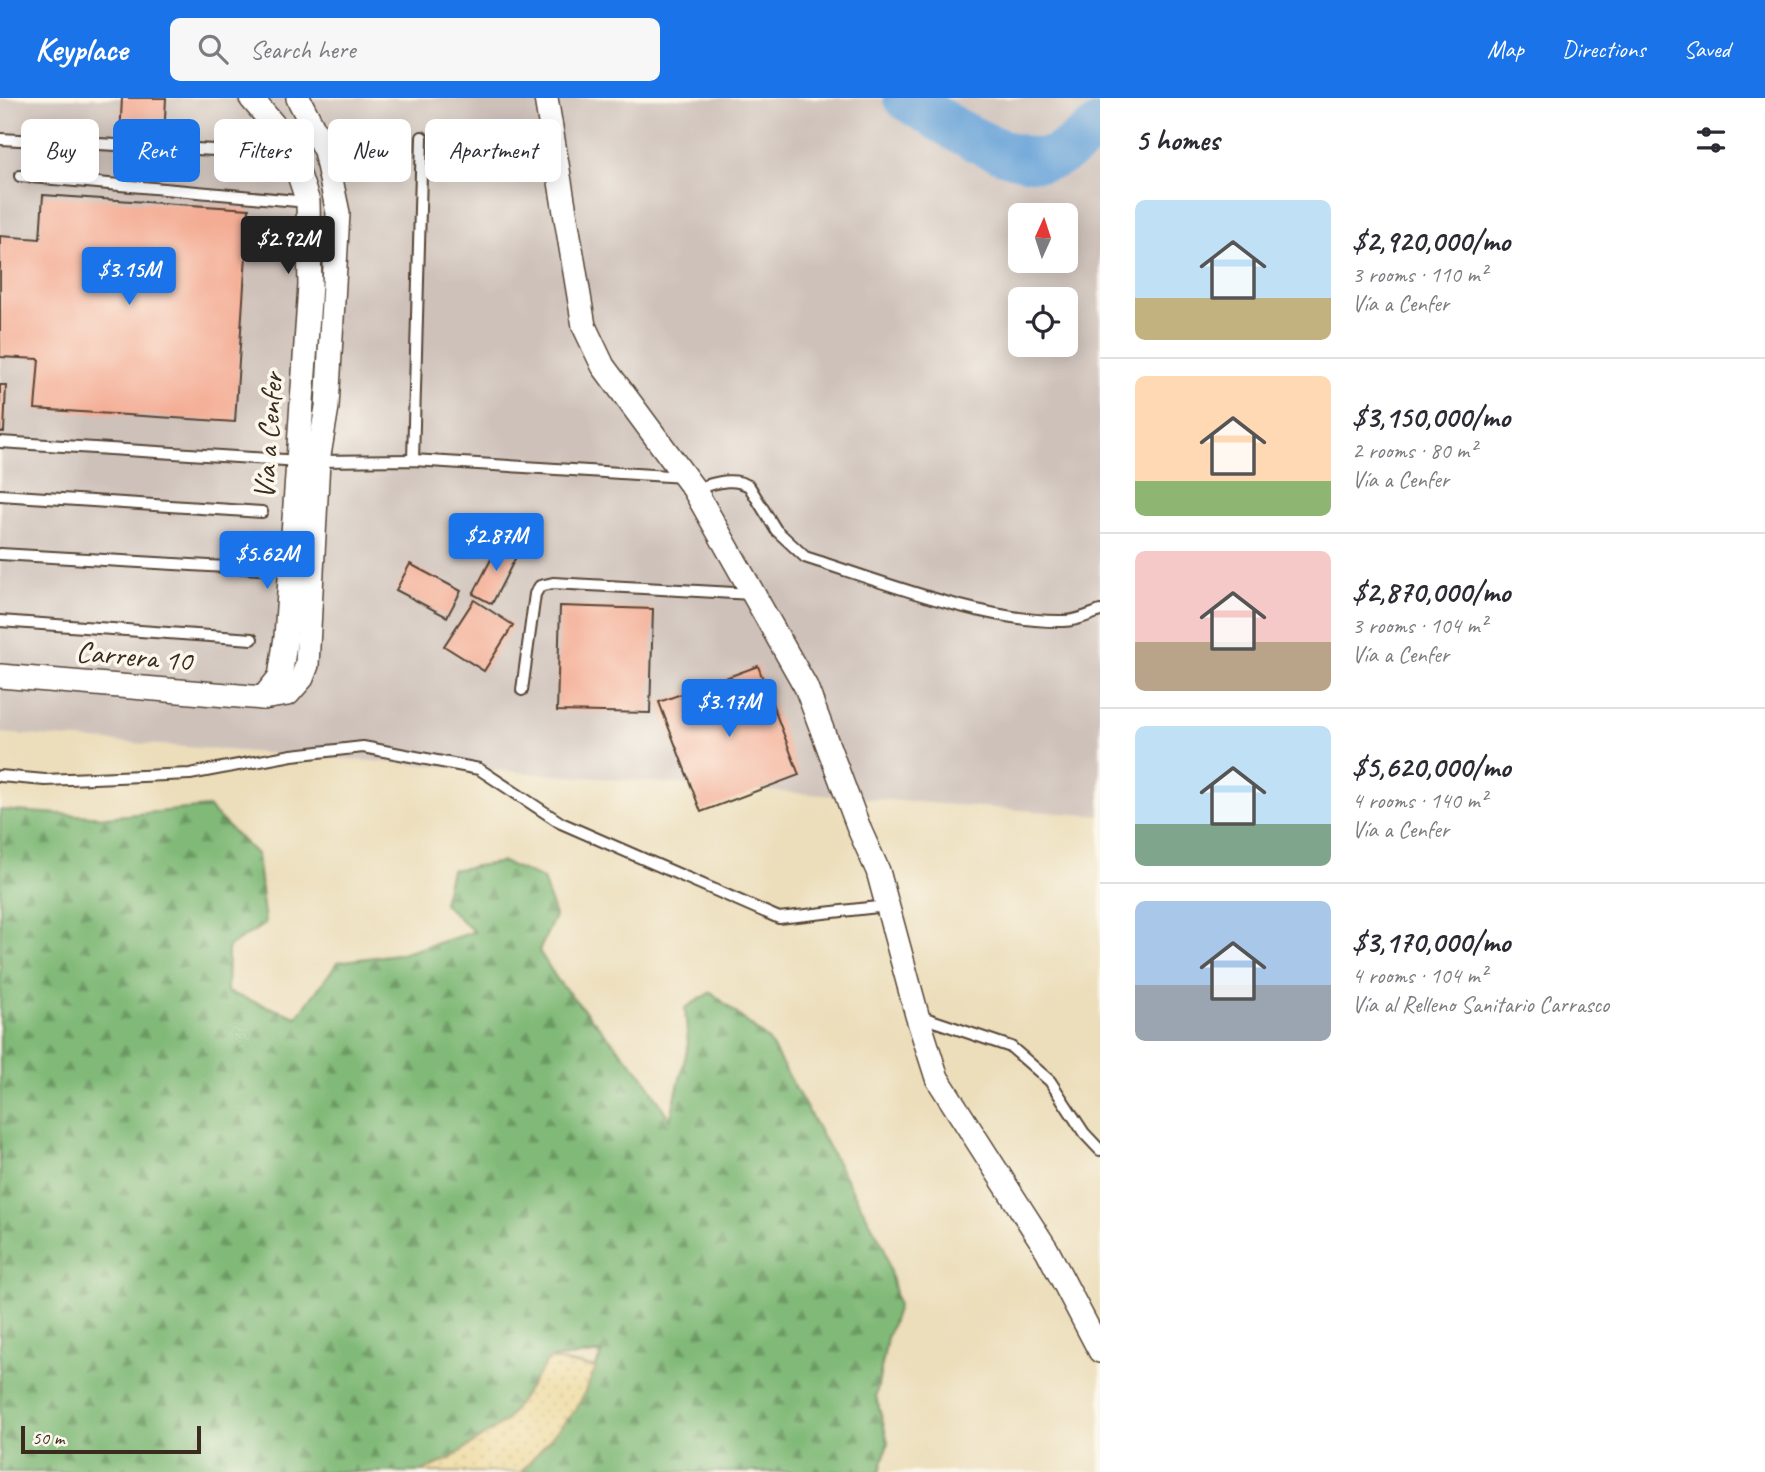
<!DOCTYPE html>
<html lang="en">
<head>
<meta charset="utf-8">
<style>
	:root { --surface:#fff; --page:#f7f7f7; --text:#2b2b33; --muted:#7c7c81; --line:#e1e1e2; --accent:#1a73e8 }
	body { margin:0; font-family:Caveat,sans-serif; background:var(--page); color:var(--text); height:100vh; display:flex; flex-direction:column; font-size:26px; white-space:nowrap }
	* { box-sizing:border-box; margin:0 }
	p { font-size:23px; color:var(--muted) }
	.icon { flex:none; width:38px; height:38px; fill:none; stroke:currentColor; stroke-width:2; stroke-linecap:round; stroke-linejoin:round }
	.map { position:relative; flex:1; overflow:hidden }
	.panel { display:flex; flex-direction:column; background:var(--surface); width:665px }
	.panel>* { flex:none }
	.top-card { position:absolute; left:21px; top:21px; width:665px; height:63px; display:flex; gap:14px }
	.needle { width:46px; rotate:3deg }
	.buttons { position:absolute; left:1008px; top:105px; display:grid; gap:14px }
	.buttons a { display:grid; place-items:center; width:70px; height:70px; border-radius:10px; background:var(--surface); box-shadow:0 4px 18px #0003; font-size:35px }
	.scale { position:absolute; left:21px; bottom:18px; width:180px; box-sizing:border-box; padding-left:7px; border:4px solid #3b2a1e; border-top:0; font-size:19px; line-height:24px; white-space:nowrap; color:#3b2a1e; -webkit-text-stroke:5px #fbf7ec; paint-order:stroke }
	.price { position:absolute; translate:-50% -60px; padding:0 16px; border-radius:7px; background:var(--accent); color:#fff; font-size:23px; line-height:46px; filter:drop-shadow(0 2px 4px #0008) }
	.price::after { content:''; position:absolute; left:50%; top:42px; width:21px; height:16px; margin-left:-10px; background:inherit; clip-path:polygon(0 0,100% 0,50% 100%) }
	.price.active { background:#222; color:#fff }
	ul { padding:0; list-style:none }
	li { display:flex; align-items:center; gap:21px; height:175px; padding:0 35px }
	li+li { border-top:2px solid var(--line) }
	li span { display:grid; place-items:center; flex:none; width:196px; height:140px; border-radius:10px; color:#555 }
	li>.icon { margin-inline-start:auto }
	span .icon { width:84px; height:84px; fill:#fffc; stroke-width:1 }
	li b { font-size:30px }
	h2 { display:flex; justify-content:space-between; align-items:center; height:84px; padding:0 35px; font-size:30px }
	.tag { padding:0 24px; border-radius:10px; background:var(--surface); box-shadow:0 4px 18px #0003; font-size:24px; line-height:63px }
	.tag.active { background:var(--accent); color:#fff }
	header { display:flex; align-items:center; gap:42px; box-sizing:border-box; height:98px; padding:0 35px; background:var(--accent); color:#fff }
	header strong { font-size:33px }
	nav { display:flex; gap:38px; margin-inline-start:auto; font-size:24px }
	.search { width:490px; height:63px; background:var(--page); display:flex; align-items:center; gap:18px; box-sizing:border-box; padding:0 24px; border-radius:10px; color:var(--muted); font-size:26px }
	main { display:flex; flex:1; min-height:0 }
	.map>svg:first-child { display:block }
	.industrial { fill:#cec1ba; fill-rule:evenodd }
	.forest { fill:url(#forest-firs); stroke:#5e724b; stroke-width:2 }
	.sand { fill:url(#sand-dots); stroke:#94825e; stroke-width:2 }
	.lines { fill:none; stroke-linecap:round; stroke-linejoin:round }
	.river { stroke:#68a3d8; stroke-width:44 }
	.building { fill:#f4ad95 }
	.service-casing { stroke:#564536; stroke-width:14 }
	.minor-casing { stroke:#564536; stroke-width:26 }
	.service { stroke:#fff; stroke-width:10 }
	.minor { stroke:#fff; stroke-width:23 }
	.labels { text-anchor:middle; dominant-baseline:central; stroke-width:7; stroke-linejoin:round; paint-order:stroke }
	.street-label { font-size:30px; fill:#3b2a1e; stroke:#fbf7ec }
</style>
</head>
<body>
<header>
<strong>Keyplace</strong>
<div class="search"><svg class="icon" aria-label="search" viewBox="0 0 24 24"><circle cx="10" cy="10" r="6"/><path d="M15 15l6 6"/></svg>Search here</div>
<nav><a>Map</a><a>Directions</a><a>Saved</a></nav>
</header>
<main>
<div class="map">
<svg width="1100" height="1374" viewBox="0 0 1100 1374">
	<defs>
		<pattern id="forest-firs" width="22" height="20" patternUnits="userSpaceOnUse" patternTransform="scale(1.75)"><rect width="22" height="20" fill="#81ba78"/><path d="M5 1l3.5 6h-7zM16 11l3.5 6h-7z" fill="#6b9762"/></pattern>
		<pattern id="sand-dots" width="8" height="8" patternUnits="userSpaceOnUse" patternTransform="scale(1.75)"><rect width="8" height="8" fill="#eeda9e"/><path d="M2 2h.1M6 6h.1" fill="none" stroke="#cdbb88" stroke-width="1.8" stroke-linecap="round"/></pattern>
	</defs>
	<rect width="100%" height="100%" fill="#fbf7ec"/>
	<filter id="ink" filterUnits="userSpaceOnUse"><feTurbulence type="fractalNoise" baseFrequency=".0143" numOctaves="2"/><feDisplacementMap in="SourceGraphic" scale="14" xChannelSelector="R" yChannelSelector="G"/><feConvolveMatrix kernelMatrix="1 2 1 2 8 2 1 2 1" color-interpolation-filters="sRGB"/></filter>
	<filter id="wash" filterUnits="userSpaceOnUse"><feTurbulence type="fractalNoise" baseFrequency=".00686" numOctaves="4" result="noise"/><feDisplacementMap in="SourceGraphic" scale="28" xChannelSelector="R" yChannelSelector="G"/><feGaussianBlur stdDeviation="1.57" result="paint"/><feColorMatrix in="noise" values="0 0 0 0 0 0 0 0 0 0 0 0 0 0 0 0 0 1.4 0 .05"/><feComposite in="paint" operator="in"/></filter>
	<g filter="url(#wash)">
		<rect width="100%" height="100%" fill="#ecdebb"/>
		<path class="industrial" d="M0 0H1100V718L0 635ZM1020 117H1066V163H1020ZM1020 201H1066V247H1020Z"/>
		<polygon class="forest" points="208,709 257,757 265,826 228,849 227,894 297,919 338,864 404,855 474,834 443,805 451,772 503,764 543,781 555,818 539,853 558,883 644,979 670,1022 688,948 685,910 711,894 769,943 884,1149 898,1208 887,1240 876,1298 888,1344 880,1374 521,1374 577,1310 602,1255 549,1261 506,1323 450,1361 421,1374 0,1374 0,712 106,719"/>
		<polygon class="sand" points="549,1261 596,1270 577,1310 521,1374 421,1374 450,1361 506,1323"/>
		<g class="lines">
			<path class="river" d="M905 0C935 20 1018 74 1054 59 1070 53 1086 38 1100 28"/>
		</g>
		<g id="blocks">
			<g class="building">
				<polygon points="122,0 166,0 164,41 120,39"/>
				<polygon points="43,97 249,111 235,324 35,311 39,261 0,259 0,138 40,141"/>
				<polygon points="0,287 6,287 4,334 0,334"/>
				<polygon points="500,444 519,453 492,506 473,496"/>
				<polygon points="410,466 461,493 447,519 396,492"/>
				<polygon points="474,502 513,527 484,573 444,548"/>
				<polygon points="560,508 653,511 650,615 557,613"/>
				<polygon points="758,568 799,677 701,714 659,604"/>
			</g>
		</g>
	</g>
	<g filter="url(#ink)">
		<use href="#blocks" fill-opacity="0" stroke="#564536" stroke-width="2"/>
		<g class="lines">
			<defs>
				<g id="service">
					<polyline points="0,41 292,56"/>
					<polyline points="20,78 308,104"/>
					<polyline points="0,344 300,363"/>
					<polyline points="413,362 422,39"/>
					<polyline points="316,363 413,362 684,379"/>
					<path d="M694 391C714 386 731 378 749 388L776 432 805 459C880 483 987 525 1064 523 1076 523 1089 517 1100 513"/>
					<polyline points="0,397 262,414"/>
					<polyline points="0,456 261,471"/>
					<polyline points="0,523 252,541"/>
					<polyline points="522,592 535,496 540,488 553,485 752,496"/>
					<polyline points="0,678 45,682 190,676 292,657 363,649 479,671 561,725 779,820 887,808"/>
					<polyline points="919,918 1011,949 1050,983 1084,1035 1100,1052"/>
				</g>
				<g id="minor">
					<polyline points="251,0 279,33 292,56 308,104 310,187 286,539 280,579 263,600"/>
					<polyline points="546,0 584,228 603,268 694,391 806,589 860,733 878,773 917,917 937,980 1047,1152 1100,1253"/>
					<polyline points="0,578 263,600 288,596 302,580 307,567 318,363 327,309 338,115 325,53 298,0"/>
				</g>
			</defs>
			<use href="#service" class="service-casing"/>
			<use href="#minor" class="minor-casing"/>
			<use href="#service" class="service"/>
			<use href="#minor" class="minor"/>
		</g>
	</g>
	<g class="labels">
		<g class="street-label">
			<text transform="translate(268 338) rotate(-86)">Vía a Cenfer</text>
			<text transform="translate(134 558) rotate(5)">Carrera 10</text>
		</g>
	</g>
</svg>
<div class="buttons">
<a><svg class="needle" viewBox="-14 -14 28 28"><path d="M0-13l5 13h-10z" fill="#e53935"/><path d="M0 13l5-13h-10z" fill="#7c7c81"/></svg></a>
<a><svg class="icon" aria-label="locate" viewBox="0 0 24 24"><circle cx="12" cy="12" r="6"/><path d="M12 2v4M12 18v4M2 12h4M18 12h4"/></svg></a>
</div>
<div class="scale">50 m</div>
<b class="price active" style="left:288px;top:178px">$2.92M</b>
<b class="price" style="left:129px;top:209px">$3.15M</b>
<b class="price" style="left:496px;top:475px">$2.87M</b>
<b class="price" style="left:267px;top:493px">$5.62M</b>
<b class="price" style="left:729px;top:641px">$3.17M</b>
<div class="top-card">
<a class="tag">Buy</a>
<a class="tag active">Rent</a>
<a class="tag">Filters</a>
<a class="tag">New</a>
<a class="tag">Apartment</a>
</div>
</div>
<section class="panel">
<h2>5 homes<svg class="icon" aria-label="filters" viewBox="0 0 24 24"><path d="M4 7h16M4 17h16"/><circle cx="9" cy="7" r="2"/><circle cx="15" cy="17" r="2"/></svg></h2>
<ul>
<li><span style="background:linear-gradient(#bfe0f5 70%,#c2b280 0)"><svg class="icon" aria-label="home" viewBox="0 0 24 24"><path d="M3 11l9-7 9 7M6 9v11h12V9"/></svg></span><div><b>$2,920,000/mo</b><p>3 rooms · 110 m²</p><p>Vía a Cenfer</p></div></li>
<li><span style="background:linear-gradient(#ffd9b3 75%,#8fb573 0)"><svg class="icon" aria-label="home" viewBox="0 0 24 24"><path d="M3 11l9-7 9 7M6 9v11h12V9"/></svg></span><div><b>$3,150,000/mo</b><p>2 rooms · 80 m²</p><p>Vía a Cenfer</p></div></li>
<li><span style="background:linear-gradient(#f6c9c9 65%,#b9a48a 0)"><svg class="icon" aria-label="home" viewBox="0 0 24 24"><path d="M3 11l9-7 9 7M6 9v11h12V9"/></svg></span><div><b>$2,870,000/mo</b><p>3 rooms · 104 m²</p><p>Vía a Cenfer</p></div></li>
<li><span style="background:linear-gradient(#bfe0f5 70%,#7fa58c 0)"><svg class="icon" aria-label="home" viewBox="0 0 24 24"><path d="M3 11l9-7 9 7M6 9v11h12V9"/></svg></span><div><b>$5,620,000/mo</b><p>4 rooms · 140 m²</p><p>Vía a Cenfer</p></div></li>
<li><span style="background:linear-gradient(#a9c7e8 60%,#9aa5b1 0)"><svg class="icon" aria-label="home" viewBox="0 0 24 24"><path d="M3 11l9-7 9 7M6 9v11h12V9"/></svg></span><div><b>$3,170,000/mo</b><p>4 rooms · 104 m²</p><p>Vía al Relleno Sanitario Carrasco</p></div></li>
</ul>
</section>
</main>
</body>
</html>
